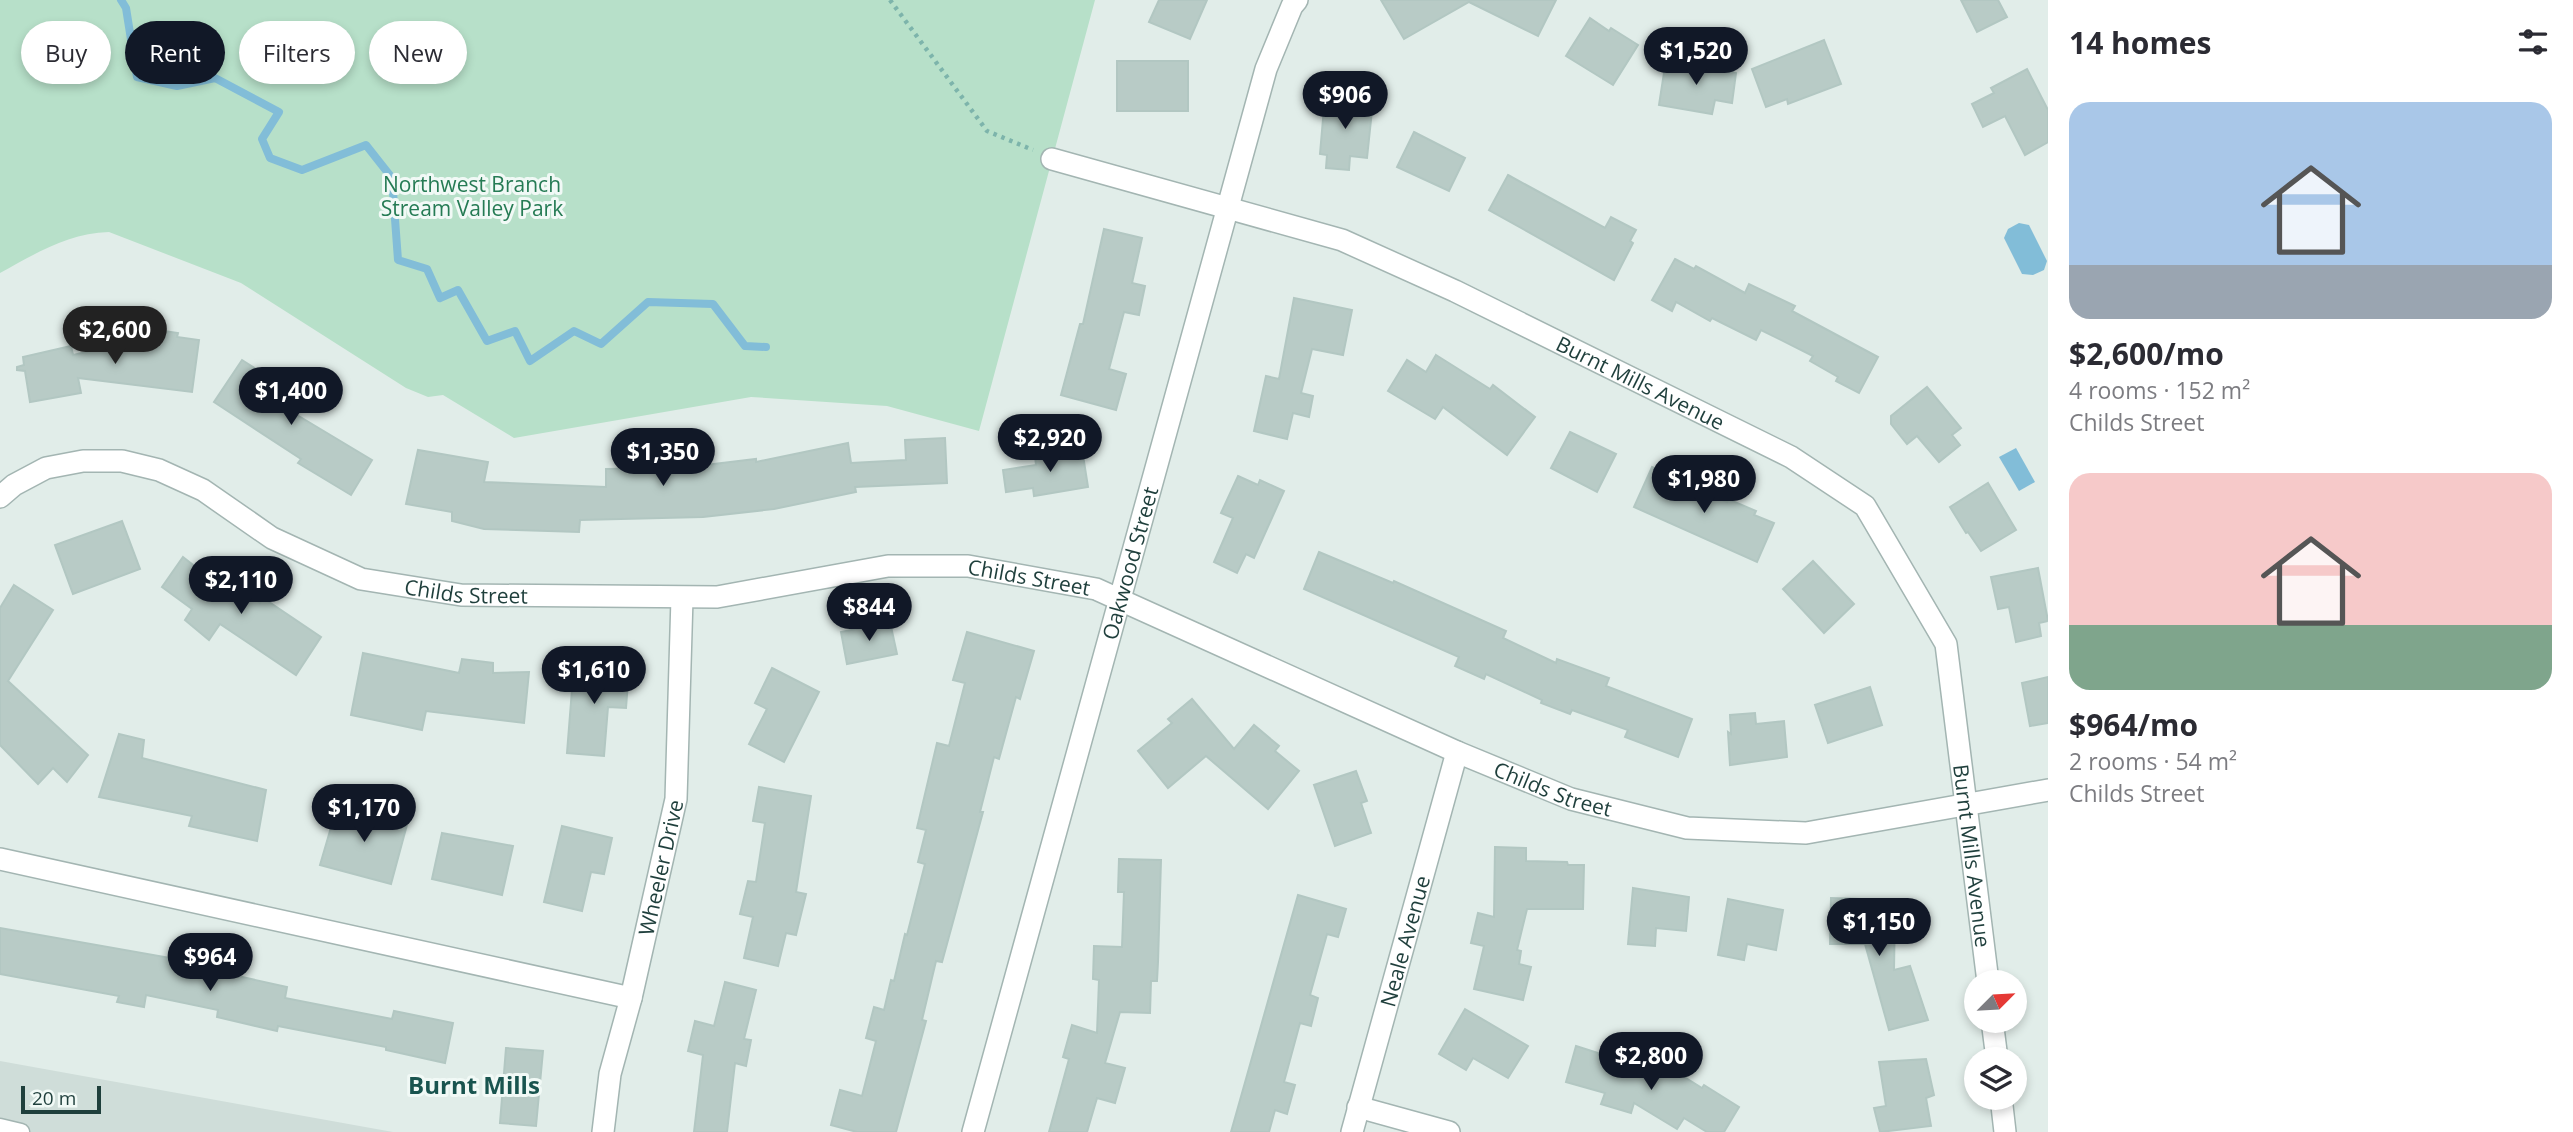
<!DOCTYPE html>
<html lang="en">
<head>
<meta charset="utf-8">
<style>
	:root { --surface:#fff; --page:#f2f2f3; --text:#2b2b33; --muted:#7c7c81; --accent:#111827 }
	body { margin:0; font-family:"Open Sans",sans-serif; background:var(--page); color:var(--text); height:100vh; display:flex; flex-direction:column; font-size:26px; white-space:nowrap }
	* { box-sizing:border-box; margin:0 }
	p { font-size:23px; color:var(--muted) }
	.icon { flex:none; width:38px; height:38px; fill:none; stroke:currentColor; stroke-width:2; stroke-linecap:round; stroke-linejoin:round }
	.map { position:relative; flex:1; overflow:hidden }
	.sheet { display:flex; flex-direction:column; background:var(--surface); width:525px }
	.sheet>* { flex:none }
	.top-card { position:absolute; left:21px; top:21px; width:665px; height:63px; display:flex; gap:14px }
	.needle { width:46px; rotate:66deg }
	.tools { position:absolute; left:1964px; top:970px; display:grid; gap:14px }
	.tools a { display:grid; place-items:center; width:63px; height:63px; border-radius:50%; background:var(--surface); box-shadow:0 4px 10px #0003; font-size:35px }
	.scale { position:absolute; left:21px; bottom:18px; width:80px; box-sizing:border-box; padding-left:7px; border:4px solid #1f3f3c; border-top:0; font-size:19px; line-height:24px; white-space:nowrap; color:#1f3f3c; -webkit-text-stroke:5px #f1f9f6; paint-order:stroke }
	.price { position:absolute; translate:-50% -60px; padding:0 16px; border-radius:24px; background:var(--accent); color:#fff; font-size:23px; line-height:46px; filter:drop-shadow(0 2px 4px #0008) }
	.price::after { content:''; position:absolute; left:50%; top:42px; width:21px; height:16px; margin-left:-10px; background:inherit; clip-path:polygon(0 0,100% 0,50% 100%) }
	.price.active { background:#222; color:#fff }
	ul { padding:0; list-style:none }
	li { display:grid; align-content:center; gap:14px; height:371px; padding:0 21px }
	li span { display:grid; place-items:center; height:217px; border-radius:21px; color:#555 }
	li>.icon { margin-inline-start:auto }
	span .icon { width:126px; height:126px; fill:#fffc; stroke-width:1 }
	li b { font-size:30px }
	h2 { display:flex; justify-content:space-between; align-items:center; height:84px; padding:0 21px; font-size:30px }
	.chip { padding:0 24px; border-radius:32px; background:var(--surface); box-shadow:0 4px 10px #0003; font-size:24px; line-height:63px }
	.chip.active { background:var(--accent); color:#fff }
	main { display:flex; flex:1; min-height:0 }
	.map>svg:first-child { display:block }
	.built { fill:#cfddd9 }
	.green { fill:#b7e0c9 }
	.water { fill:#82bdd8 }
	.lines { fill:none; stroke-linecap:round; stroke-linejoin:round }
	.stream { stroke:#82bdd8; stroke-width:8 }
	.building { fill:#b8cbc6; stroke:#b2c7c2; stroke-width:2 }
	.lane-casing { stroke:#a3b5b2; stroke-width:19 }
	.street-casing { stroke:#a3b5b2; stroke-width:24 }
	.path { stroke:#7db4ab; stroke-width:4.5; stroke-dasharray:3.5 5; stroke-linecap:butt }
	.lane { stroke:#fff; stroke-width:16 }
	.street { stroke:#fff; stroke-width:21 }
	.labels { text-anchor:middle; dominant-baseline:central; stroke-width:6; stroke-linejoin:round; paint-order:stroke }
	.park-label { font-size:21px; fill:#257b54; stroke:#f1f9f6 }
	.street-label { font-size:21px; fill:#1f3f3c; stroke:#f1f9f6 }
	.quarter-label { font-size:24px; font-weight:bold; fill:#19544f; stroke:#f1f9f6 }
</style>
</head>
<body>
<main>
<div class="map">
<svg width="2048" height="1132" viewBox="0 0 2048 1132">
	<rect width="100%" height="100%" fill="#e1ede9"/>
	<polygon class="built" points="0,1061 393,1132 0,1132"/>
	<path class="green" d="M0 0H1095L979 431 887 406 751 397 514 438 443 395 428 397 406 388 241 283 109 232C68 233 35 254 0 273Z"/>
	<g class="water">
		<polygon points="2019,223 2029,225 2047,261 2044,270 2033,275 2022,274 2004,238 2008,229"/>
		<polygon points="2016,448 2035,482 2019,491 1999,457"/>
	</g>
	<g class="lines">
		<polyline class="stream" points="121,0 126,8 137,77 177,86 215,78 279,112 262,139 270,158 302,170 366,145 392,178 398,260 427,269 440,298 458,290 487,341 515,331 530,361 574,331 601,344 648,302 713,304 745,346 766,347"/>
	</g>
	<g class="building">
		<polygon points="1159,0 1207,0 1190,39 1149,22"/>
		<polygon points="1381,0 1556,0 1538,36 1469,2 1404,39"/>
		<polygon points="1961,0 1998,0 2007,17 1977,32"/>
		<polygon points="1590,18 1609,31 1611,28 1638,45 1613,85 1566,56"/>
		<polygon points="1824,40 1841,84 1788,104 1787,99 1766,107 1752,69"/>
		<polygon points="1666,60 1736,73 1732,103 1715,100 1712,114 1659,105"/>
		<rect x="1117" y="61" width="71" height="50"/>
		<polygon points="2027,69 2048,110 2048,142 2025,155 2005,116 1983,127 1972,104 1994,93 1991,88"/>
		<polygon points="1325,96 1373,101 1367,158 1350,156 1349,170 1326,168 1327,155 1320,154"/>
		<polygon points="1414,132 1465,158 1449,191 1397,167"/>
		<polygon points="1508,175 1605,228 1611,217 1636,230 1630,241 1633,243 1614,280 1489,210"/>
		<polygon points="1104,229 1142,238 1132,283 1145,286 1139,315 1124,312 1109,369 1126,374 1116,410 1061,395 1080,324 1083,324"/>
		<polygon points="1675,259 1694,269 1696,266 1745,293 1749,284 1795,306 1792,311 1878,357 1859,393 1836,381 1838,377 1810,361 1813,356 1761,330 1756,340 1712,318 1710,321 1676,302 1672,311 1652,300"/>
		<polygon points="1294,298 1352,310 1343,355 1312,349 1301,393 1313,396 1309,417 1293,413 1287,439 1254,431 1266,376 1279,379"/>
		<polygon points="144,328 178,333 177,337 199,340 192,392 78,378 81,393 30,402 25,371 17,370 17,367 24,365 23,357 71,346 73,355 123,344 141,346"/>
		<polygon points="1436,355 1490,389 1493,385 1535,417 1507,455 1443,407 1435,419 1388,391 1407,360 1426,372"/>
		<polygon points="242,360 301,398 292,412 372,460 351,495 298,463 301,459 214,402"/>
		<polygon points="1927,387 1961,428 1952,435 1960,445 1939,462 1917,436 1907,444 1891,424 1891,416"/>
		<polygon points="1570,432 1616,454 1597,492 1551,468"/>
		<polygon points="945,438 947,483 855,487 856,492 774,509 703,517 580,520 579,532 484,529 452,521 452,512 406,504 418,450 488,462 484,482 606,487 606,469 663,468 664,470 756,459 756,462 848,443 851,463 906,460 905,440"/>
		<polygon points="1082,449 1088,487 1034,496 1033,488 1006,492 1003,470 1036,465 1035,456"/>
		<polygon points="1652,467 1727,502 1728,499 1756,511 1754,515 1774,523 1757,562 1634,507"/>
		<polygon points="1238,476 1258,485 1260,480 1284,491 1254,558 1246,554 1237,573 1214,562 1233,518 1221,513"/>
		<polygon points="1988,483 2016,530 1981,551 1968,532 1966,533 1950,507"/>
		<polygon points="122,521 140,569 73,594 55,545"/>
		<polygon points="1319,552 1393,583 1394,581 1506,631 1503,638 1556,663 1557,659 1609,678 1606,686 1692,719 1678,757 1625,737 1628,730 1572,710 1570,714 1541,703 1542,700 1486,674 1484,679 1455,666 1459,657 1304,589"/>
		<polygon points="183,557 211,579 219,572 260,603 263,598 321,637 296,675 220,624 209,640 185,620 192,609 162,587"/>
		<polygon points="1813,561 1854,604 1824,633 1783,589"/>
		<polygon points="2038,568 2048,621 2039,623 2041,636 2016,642 2009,607 1998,609 1991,577"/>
		<polygon points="14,585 53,610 8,681 88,755 67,782 53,768 38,784 0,745 0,608"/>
		<polygon points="890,622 897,654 847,664 841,632"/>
		<polygon points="967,632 1034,651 1020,699 1016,697 999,759 994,757 980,812 983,812 942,962 936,961 922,1020 926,1021 896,1132 857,1132 831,1125 840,1090 862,1096 876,1041 866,1038 874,1007 884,1010 891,980 894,981 905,934 907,935 925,864 918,862 926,830 917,828 937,743 949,746 965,683 953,680"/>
		<polygon points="363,653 459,673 462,659 493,663 493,673 529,672 524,723 426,711 422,730 351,715"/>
		<polygon points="574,664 629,669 626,708 608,707 604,756 567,753"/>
		<polygon points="772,668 819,692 784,762 749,744 767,709 755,703"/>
		<polygon points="2048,677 2048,723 2030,726 2022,683"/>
		<polygon points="1870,687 1882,725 1828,743 1815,705"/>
		<polygon points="1192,699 1234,749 1254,725 1279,746 1275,751 1299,771 1268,809 1206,756 1168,788 1138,751 1172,723 1168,719"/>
		<polygon points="1755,713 1756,724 1784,721 1787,757 1730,765 1728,732 1731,734 1730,715"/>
		<polygon points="119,734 144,740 142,758 266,790 257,841 189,826 192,816 99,797"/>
		<polygon points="1356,771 1367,801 1361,803 1371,833 1335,846 1314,785"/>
		<polygon points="759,787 811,796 796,892 806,894 796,935 786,933 778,966 744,958 753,917 740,914 748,881 756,882 765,823 753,821"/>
		<polygon points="337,807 408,821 391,884 320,865"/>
		<polygon points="562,826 612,838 604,874 591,872 582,911 544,902"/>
		<polygon points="442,833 513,846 502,895 432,879"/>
		<polygon points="1495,847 1526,848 1526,861 1567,862 1568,865 1584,865 1583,909 1527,909 1517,950 1521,951 1519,964 1531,967 1523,1000 1474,989 1484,946 1471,943 1478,913 1494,917"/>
		<polygon points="1119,859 1161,860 1158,962 1157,981 1151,981 1150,1013 1120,1012 1105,1063 1125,1068 1115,1103 1097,1098 1087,1132 1049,1132 1069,1059 1063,1057 1072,1025 1097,1033 1099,980 1093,979 1094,946 1122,947 1124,892 1118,892"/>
		<polygon points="1633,888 1689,897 1686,931 1656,928 1655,946 1628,944"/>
		<polygon points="1298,895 1346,909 1338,937 1327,934 1310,995 1318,998 1311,1026 1300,1023 1284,1082 1295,1085 1287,1114 1275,1110 1269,1132 1231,1132"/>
		<polygon points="1831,898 1860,899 1860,910 1895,910 1894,970 1910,966 1928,1020 1889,1030 1865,944 1830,944"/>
		<polygon points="1728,899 1783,910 1776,950 1747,944 1744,960 1718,955"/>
		<polygon points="0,928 193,962 192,966 287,987 285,998 392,1019 394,1011 453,1023 445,1063 386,1050 386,1047 278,1026 277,1031 217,1017 218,1010 146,995 144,1007 117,1002 119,996 0,974"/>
		<polygon points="725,982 756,990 744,1039 751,1040 746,1066 735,1063 727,1132 694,1132 703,1055 688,1051 695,1021 714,1026"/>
		<polygon points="1465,1009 1528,1046 1508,1078 1473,1058 1466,1070 1439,1054"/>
		<polygon points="1576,1046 1673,1077 1676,1072 1702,1088 1704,1085 1739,1107 1724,1132 1707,1132 1684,1118 1677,1129 1634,1103 1631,1113 1601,1104 1605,1093 1566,1082"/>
		<polygon points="506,1048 543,1051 536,1126 500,1123"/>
		<polygon points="1926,1059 1934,1095 1926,1098 1931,1126 1880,1132 1874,1108 1886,1106 1879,1062"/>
	</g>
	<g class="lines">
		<defs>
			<polyline id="lane" points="0,1127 21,1132"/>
			<g id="street">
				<path id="s1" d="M1052 159 1342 240 1455 291 1791 457 1865 506 1946 644 1988 982"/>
				<path id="s2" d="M0 497 14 485 46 468 83 461H122L159 470 203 490 272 538 361 579 461 595 717 597 888 566H968L1096 589 1457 752 1571 799 1687 828 1806 833 2048 790"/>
				<polyline points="0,859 631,998"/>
				<polyline points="1992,1020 1997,1059"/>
				<polyline points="2001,1097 2005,1132"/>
				<polyline points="1358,1107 1449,1132"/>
				<path id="s3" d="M603 1132 610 1074 631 998 676 799 682 598"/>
				<path id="s4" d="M973 1132 1266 69 1292 6 1297 0"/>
				<path id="s5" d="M1352 1132 1457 752"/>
			</g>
		</defs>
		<use href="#lane" class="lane-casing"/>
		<use href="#street" class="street-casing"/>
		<polyline class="path" points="890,0 987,131 1033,150"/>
		<use href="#lane" class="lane"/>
		<use href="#street" class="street"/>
	</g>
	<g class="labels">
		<g class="park-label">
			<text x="472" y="184">Northwest Branch<tspan x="472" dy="24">Stream Valley Park</tspan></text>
		</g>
		<g class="street-label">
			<text stroke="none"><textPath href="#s1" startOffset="632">Burnt Mills Avenue</textPath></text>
			<text stroke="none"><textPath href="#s4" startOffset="590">Oakwood Street</textPath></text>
			<text stroke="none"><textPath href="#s2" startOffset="1073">Childs Street</textPath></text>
			<text stroke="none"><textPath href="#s2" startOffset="506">Childs Street</textPath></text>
			<text stroke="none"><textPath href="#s2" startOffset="1640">Childs Street</textPath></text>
			<text stroke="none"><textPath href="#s1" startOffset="1262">Burnt Mills Avenue</textPath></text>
			<text stroke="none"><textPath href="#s3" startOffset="271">Wheeler Drive</textPath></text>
			<text stroke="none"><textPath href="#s5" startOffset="198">Neale Avenue</textPath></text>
		</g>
		<g class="quarter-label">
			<text x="474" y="1084">Burnt Mills</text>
		</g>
	</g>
</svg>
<div class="tools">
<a><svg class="needle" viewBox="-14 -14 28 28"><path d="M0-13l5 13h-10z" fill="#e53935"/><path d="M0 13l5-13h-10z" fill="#7c7c81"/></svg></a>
<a><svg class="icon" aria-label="layers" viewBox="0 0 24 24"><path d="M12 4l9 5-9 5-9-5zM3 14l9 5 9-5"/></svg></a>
</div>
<div class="scale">20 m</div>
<b class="price" style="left:1696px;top:87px">$1,520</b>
<b class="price" style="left:1345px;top:131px">$906</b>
<b class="price active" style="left:115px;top:366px">$2,600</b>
<b class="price" style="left:291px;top:427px">$1,400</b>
<b class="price" style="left:1050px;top:474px">$2,920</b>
<b class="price" style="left:663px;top:488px">$1,350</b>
<b class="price" style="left:1704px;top:515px">$1,980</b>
<b class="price" style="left:241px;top:616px">$2,110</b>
<b class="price" style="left:869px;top:643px">$844</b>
<b class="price" style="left:594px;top:706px">$1,610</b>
<b class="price" style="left:364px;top:844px">$1,170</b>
<b class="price" style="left:1879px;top:958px">$1,150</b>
<b class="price" style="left:210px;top:993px">$964</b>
<b class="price" style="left:1651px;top:1092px">$2,800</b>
<div class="top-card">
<a class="chip">Buy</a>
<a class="chip active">Rent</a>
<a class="chip">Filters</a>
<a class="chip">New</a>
</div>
</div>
<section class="sheet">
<h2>14 homes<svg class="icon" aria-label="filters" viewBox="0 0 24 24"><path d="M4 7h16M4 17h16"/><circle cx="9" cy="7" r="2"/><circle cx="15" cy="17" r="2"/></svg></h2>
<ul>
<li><span style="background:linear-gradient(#a9c7e8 75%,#9aa5b1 0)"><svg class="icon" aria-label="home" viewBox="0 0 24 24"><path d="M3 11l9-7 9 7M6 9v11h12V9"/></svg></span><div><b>$2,600/mo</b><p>4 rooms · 152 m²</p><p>Childs Street</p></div></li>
<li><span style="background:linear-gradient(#f6c9c9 70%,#7fa58c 0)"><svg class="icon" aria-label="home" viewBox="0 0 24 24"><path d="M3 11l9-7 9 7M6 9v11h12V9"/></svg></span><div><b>$964/mo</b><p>2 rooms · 54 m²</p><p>Childs Street</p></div></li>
</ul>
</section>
</main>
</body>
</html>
